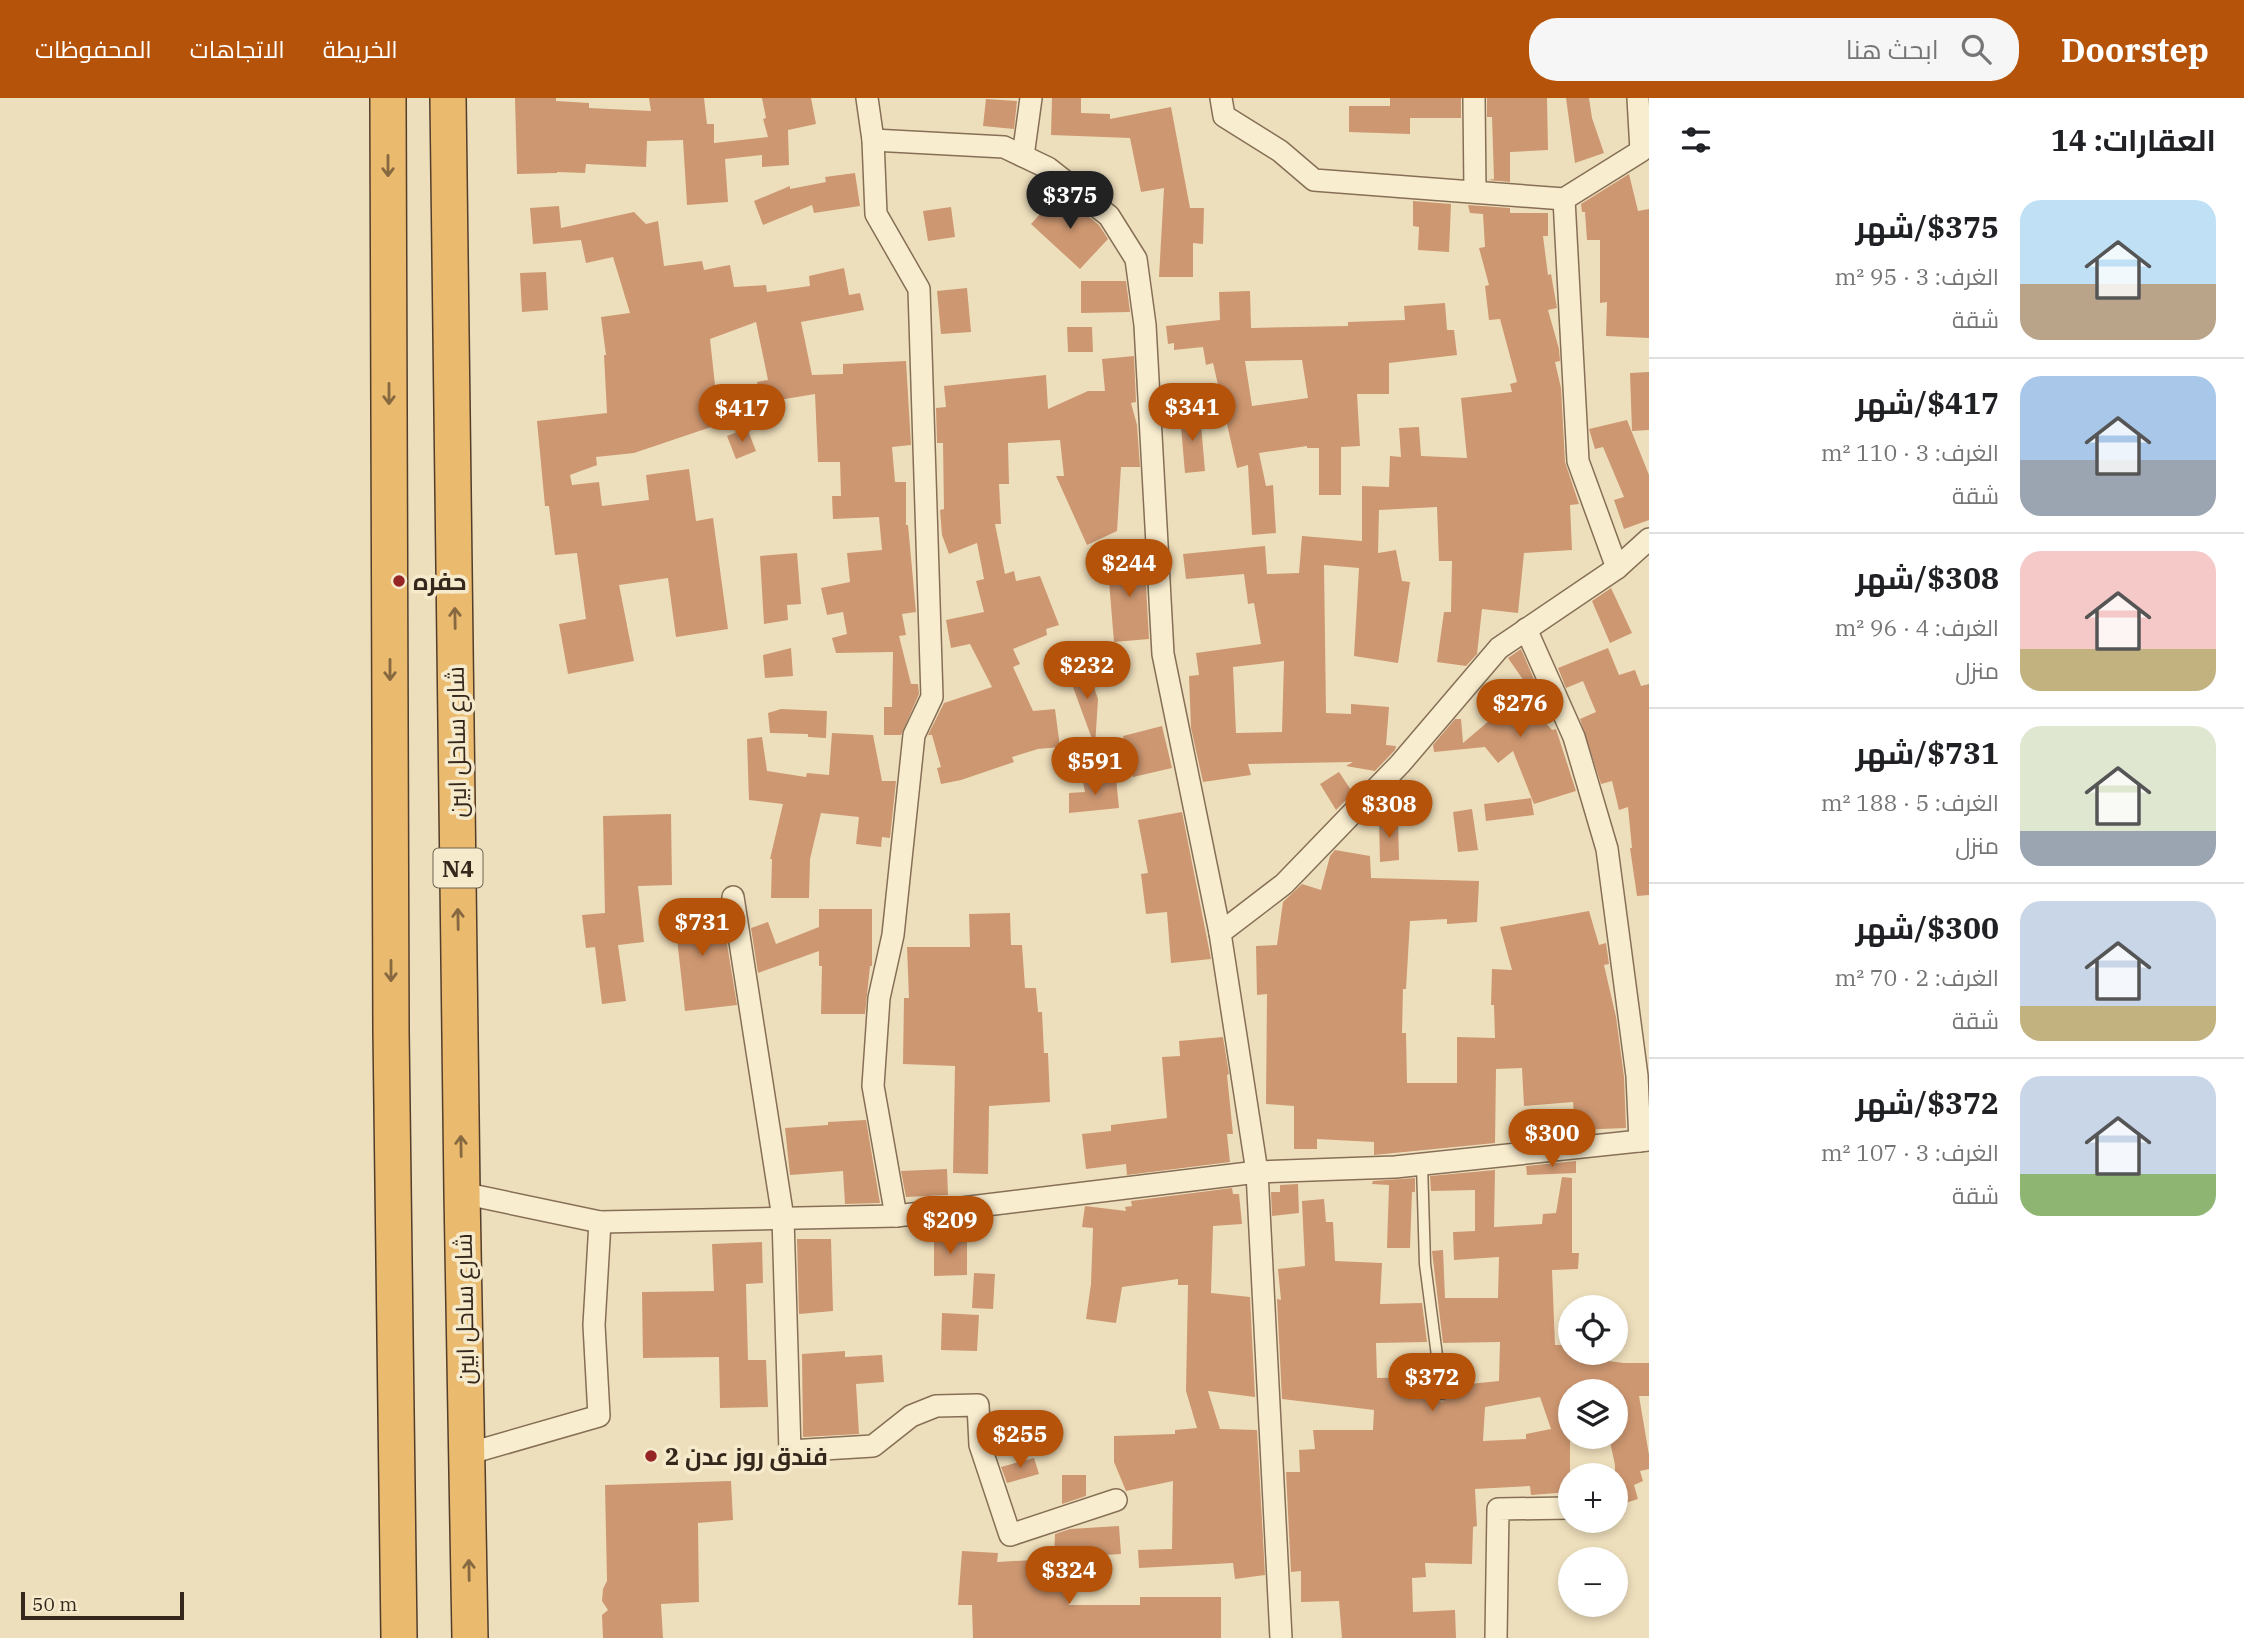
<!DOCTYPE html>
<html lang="ar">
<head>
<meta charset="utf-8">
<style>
	:root { --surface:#fff; --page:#f6f6f6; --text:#202124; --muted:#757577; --line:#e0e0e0; --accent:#b45309 }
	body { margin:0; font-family:"IBM Plex Serif",Cairo,serif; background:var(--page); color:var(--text); direction:rtl; height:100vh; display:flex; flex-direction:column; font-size:26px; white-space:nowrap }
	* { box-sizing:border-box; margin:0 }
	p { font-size:23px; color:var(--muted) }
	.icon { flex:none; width:38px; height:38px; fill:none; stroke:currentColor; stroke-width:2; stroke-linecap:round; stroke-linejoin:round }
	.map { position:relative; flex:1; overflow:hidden; direction:ltr }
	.sheet { display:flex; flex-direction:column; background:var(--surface); width:595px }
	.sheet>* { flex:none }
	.controls { position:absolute; left:1558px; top:1197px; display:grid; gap:14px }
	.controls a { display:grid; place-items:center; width:70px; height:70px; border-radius:50%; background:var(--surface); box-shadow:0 4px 10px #0003; font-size:35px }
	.scale { position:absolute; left:21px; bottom:18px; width:163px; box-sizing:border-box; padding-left:7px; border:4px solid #35271b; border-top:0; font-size:19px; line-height:24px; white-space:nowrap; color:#35271b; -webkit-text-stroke:5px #f6eacc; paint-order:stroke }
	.price { position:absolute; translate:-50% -60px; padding:0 16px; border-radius:24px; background:var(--accent); color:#fff; font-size:23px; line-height:46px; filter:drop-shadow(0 2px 4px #0008) }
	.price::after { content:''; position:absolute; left:50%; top:42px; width:21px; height:16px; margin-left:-10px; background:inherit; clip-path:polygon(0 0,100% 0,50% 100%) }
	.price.active { background:#222; color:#fff }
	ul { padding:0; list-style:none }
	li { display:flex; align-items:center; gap:21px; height:175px; padding:0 28px }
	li+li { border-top:2px solid var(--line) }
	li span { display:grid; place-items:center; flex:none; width:196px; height:140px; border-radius:21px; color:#555 }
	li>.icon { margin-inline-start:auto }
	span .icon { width:84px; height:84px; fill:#fffc; stroke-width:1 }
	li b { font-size:30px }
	h2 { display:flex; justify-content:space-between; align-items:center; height:84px; padding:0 28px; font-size:30px }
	header { display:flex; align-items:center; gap:42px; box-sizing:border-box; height:98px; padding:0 35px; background:var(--accent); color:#fff }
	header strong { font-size:33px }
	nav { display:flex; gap:38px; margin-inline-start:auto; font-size:24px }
	.search { width:490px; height:63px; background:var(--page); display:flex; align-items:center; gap:18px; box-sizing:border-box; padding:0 24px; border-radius:28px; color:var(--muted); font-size:26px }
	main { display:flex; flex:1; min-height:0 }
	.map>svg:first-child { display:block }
	.building { fill:#cd9771; fill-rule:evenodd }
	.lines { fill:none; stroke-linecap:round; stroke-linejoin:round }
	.service-casing { stroke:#866f56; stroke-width:13 }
	.minor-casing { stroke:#866f56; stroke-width:24 }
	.trunk-casing { stroke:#533d2b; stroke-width:38 }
	.service { stroke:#f9edcf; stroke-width:10 }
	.minor { stroke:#f9edcf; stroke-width:21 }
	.trunk { stroke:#eaba6e; stroke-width:35 }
	.oneway { stroke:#866940 }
	.poi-dot { fill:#962526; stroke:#f6eacc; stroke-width:2.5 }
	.labels { text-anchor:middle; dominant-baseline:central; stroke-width:7; stroke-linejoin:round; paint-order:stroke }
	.shield { fill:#f6eacc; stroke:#6f6250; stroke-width:2 }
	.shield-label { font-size:23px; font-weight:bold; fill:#35271b }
	.poi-label { font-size:24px; font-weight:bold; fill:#35271b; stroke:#f6eacc; text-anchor:start }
	.street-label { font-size:24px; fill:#35271b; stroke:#f6eacc }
</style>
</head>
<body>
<header>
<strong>Doorstep</strong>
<div class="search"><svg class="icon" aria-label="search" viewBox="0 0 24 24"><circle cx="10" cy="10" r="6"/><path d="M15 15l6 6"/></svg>ابحث هنا</div>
<nav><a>الخريطة</a><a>الاتجاهات</a><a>المحفوظات</a></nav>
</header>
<main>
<section class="sheet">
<h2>العقارات: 14<svg class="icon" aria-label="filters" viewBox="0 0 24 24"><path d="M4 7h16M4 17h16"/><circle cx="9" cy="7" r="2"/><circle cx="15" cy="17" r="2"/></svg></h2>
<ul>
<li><span style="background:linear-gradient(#bfe0f5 60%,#b9a48a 0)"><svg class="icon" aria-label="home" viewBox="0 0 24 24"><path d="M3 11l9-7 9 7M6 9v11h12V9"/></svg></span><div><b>$375/شهر</b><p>الغرف: 3 · 95 m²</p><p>شقة</p></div></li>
<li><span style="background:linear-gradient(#a9c7e8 60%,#9aa5b1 0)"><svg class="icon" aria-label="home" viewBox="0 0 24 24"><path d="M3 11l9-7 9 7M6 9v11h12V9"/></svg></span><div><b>$417/شهر</b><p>الغرف: 3 · 110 m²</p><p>شقة</p></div></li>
<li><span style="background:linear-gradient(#f6c9c9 70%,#c2b280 0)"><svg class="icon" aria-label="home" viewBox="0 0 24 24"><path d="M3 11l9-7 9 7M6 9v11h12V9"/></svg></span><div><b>$308/شهر</b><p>الغرف: 4 · 96 m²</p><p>منزل</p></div></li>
<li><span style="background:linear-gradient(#dfe7d0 75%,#9aa5b1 0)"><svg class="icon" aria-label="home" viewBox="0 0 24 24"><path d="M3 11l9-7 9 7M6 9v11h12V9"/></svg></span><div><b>$731/شهر</b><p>الغرف: 5 · 188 m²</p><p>منزل</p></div></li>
<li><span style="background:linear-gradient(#c9d6e8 75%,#c2b280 0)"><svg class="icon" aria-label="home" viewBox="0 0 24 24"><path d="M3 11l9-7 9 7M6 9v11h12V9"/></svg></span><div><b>$300/شهر</b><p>الغرف: 2 · 70 m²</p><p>شقة</p></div></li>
<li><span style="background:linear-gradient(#c9d6e8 70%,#8fb573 0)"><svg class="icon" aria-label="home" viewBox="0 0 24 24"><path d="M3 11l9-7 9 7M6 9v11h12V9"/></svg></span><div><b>$372/شهر</b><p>الغرف: 3 · 107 m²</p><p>شقة</p></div></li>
</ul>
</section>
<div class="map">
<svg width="1649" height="1540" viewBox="0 0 1649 1540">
	<rect width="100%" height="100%" fill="#eedfbc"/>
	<g class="building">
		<polygon points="515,0 556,0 556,3 589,5 589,10 651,13 649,0 704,0 707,26 714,26 714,45 768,39 763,21 766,20 762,0 811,0 816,26 788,32 789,67 762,69 762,57 725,61 728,104 687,107 683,42 647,43 646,69 586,66 585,75 557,74 557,75 517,76"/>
		<polygon points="1052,0 1081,0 1081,15 1110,16 1110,21 1171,9 1190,110 1204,110 1203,146 1193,145 1193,179 1159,179 1164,90 1141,94 1130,40 1051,37"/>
		<polygon points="1390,0 1461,0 1461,20 1410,20 1410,36 1349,34 1349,8 1390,8"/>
		<polygon points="1487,0 1547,0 1548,52 1510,54 1510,84 1488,82 1494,81 1492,19 1487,19"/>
		<polygon points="1566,0 1589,0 1592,20 1604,55 1575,65"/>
		<polygon points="986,1 1017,3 1014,31 983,28"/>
		<polygon points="855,75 860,108 814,115 812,107 763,127 754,103 790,88 790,91 826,84 825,79"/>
		<polygon points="1629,76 1638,113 1649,111 1649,240 1606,238 1607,204 1600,205 1600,142 1587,142 1585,114 1582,114 1581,106"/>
		<polygon points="1059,95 1099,127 1108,141 1080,171 1031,126"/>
		<polygon points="1413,103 1451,106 1449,154 1418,152 1419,129 1413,128"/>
		<path d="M1468 107 1510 110V115H1548V138H1543L1548 177 1551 176 1557 210 1548 212 1559 251 1560 263 1555 264 1561 290 1565 364 1579 406 1570 407 1572 452 1524 455 1518 515 1482 511 1477 556 1466 568 1437 564 1444 514H1451L1452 463H1439L1437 409 1379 412 1378 455 1396 452 1402 483 1410 484 1398 565 1354 558 1359 470 1324 467 1326 615 1351 616V606L1389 609 1386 647 1396 648 1395 652 1375 673 1346 668 1353 664 1248 666 1251 677 1203 684 1191 630 1189 578 1199 577 1196 555 1261 546 1254 505 1248 506 1244 476 1186 481 1183 456 1265 448 1267 476 1299 475 1302 438 1362 443V388L1389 389 1390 358 1401 359 1399 330 1419 329 1421 358 1467 360 1461 300 1512 294 1510 286 1517 284 1500 221 1489 222 1485 188 1489 187 1479 150 1485 149 1483 116 1470 115ZM1284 563 1282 634 1236 635 1233 569Z"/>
		<polygon points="559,108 561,130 634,114 646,126 658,123 664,168 702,163 704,172 730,167 734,189 766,187 767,194 810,188 809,178 844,170 849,197 860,195 864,212 801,224 812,277 843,276 843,266 906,263 911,347 892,349 895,384 906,384 906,427 908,427 916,514 902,516 906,537 899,538 911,586 918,586 919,596 901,637 884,637 884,609 892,609 893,554 836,555 832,540 847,536 843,514 827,517 821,490 850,484 847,455 882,452 879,419 833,421 832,398 841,398 840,364 818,364 815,296 760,305 757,284 768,282 756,224 710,241 715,287 719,287 726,324 634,355 596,359 597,367 570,377 572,387 599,384 602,408 649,402 646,377 689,371 696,423 713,420 728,531 676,539 668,480 619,487 634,563 568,576 559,526 586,521 577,455 555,457 549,408 545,408 537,323 607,315 604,257 606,257 601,219 630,215 613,159 586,165 581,142 533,146 530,110"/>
		<polygon points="951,109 955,139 928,143 923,113"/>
		<polygon points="546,174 548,212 522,214 520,175"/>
		<polygon points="1081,183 1126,183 1130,214 1081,215"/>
		<polygon points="967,190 971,234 941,236 937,193"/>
		<path d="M1250 193 1251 230 1348 228V224L1405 222 1404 208 1445 205 1447 232H1454L1457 257 1389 265V296H1357L1360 348 1341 349V397H1319V350H1307V348L1259 355 1266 388 1273 387 1276 435 1252 437 1248 367 1237 370 1213 265 1206 267 1203 249 1174 252V245L1168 246 1166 228 1220 222 1219 194ZM1302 262 1308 300 1252 308 1245 263Z"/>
		<polygon points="1067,229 1092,229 1093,254 1068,254"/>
		<polygon points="1134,258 1136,304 1131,305 1137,327 1140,369 1121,369 1117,433 1087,447 1056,378 1064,378 1060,342 1008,345 1009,386 999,386 1001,426 995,426 1005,476 1014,473 1016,483 1040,478 1059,527 1046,531 1047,537 1013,551 1020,566 1013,569 1033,613 1055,611 1060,649 1038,651 1012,659 1014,664 961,682 941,686 937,670 941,669 932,637 928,637 944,605 992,589 970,546 951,550 946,522 984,514 976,483 984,481 977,445 949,456 942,437 940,412 944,411 943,345 937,345 936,310 946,309 944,288 1046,277 1048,311 1088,293 1105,293 1102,261"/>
		<polygon points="1649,274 1649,332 1632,333 1630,275"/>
		<polygon points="1200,315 1205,373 1185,375 1180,317"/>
		<polygon points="1627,322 1649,377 1649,422 1624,431 1614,402 1624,399 1603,349 1595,351 1589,331"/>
		<polygon points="747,330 756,353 736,361 727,338"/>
		<polygon points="1144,452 1149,541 1114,544 1108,471"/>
		<polygon points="797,455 801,506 787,507 788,522 764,526 760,458"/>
		<polygon points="1611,490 1632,535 1610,545 1592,503"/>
		<polygon points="791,550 793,578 765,580 763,557"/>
		<polygon points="1608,550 1619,577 1635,572 1641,588 1649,586 1649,797 1637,798 1630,750 1632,750 1628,709 1619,712 1612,683 1601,686 1580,621 1596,614 1583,583 1566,590 1558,570"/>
		<polygon points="1521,551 1542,600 1529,606 1552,632 1556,631 1576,693 1534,706 1513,653 1498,665 1485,649 1434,654 1433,647 1455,621 1461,621 1463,645 1504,610 1497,603 1524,583 1508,560"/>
		<polygon points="1089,575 1098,601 1095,649 1070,581"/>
		<polygon points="781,611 827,613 826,640 808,639 808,636 770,635 768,615"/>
		<polygon points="1162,628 1172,670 1133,679 1123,638"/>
		<polygon points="832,635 873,637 882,683 896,683 890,740 882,739 881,749 856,746 859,719 821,715 810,761 809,800 771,800 772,761 770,761 783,706 749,702 747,641 762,639 767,673 806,679 807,675 829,677"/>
		<polygon points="1339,674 1353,695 1336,712 1320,686"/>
		<polygon points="1116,680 1119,710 1069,715 1069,695 1085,694 1083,684"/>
		<polygon points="1531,700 1534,717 1486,723 1484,706"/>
		<polygon points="1472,711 1478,752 1458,754 1453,714"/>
		<polygon points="1182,714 1211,861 1171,865 1167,814 1146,816 1141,776 1148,775 1138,722"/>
		<polygon points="671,716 672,787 638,788 644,844 618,847 626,903 602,906 595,849 586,850 582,817 605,815 603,718"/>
		<polygon points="1379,720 1398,720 1399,762 1380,764"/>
		<polygon points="1335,752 1370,758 1371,780 1479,783 1477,824 1447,826 1447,821 1410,823 1406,891 1403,891 1402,935 1406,935 1407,985 1457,985 1457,939 1495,940 1494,907 1491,907 1492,871 1512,872 1500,829 1589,813 1599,847 1606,845 1609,866 1604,867 1616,919 1624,979 1626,1030 1575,1032 1573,1004 1524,1008 1522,970 1496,971 1495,1045 1374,1057 1374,1044 1317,1041 1317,1051 1294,1051 1294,1008 1266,1006 1267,896 1257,897 1256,848 1277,847 1283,804 1302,786 1321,792 1330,758"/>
		<polygon points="710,800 715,845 726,840 737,907 685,913 673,804"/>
		<polygon points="819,811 872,811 872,868 870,868 865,916 821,916 822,868 819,868 819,853 758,875 751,830 768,824 776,846 819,829"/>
		<polygon points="1010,815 1011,847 1022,847 1025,890 1036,890 1038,914 1042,914 1044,955 1048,955 1050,1004 989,1008 988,1076 953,1075 955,968 903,966 904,900 909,900 907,849 970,849 969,816"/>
		<polygon points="1223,939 1229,976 1227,977 1233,1036 1227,1036 1230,1064 1127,1077 1126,1066 1086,1071 1082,1036 1111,1033 1111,1027 1167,1020 1162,959 1180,958 1179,943"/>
		<polygon points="866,1022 880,1105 845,1106 843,1073 790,1077 785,1030 828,1027 828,1024"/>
		<polygon points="1576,1063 1576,1075 1527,1077 1526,1068"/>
		<polygon points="947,1071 948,1097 906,1099 901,1073"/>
		<path d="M1495 1072 1494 1129 1542 1126 1543 1116 1556 1115 1562 1079 1572 1080V1155H1579L1578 1171 1552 1172 1555 1247H1568L1569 1255H1582L1583 1260 1624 1265H1649V1298H1639L1649 1357V1371L1640 1373 1643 1383 1634 1387 1638 1401 1619 1407 1615 1398V1367L1609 1339H1615V1293H1570V1394L1531 1397 1530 1388 1475 1391 1477 1428 1473 1429 1472 1466 1425 1465 1426 1479 1412 1480 1413 1514 1455 1512 1456 1540H1342L1339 1503 1301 1504V1473L1291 1474 1286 1374H1300L1299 1352 1315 1351 1313 1332H1373L1374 1312 1282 1301 1277 1201 1281 1202 1278 1171 1305 1168 1302 1103 1324 1101 1326 1124H1333L1335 1163 1382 1165 1380 1206 1422 1205 1427 1244 1376 1245 1377 1280 1424 1279V1293L1433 1291 1435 1300 1442 1304 1449 1298V1288L1499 1283 1500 1244 1443 1245 1432 1153 1443 1152 1445 1200H1498L1499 1159 1454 1162 1453 1134 1475 1133V1092L1431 1093 1430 1078ZM1540 1299 1551 1331 1526 1336V1341L1483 1343 1485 1309Z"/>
		<polygon points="1415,1080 1415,1094 1412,1094 1410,1150 1387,1150 1389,1087 1372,1086 1373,1083"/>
		<polygon points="1298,1086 1299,1115 1272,1118 1271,1094 1280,1094 1280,1087"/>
		<polygon points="1232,1090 1233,1096 1239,1096 1242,1126 1213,1128 1211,1195 1250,1199 1255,1299 1208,1293 1220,1331 1257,1332 1265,1477 1235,1481 1233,1465 1139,1470 1138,1452 1172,1451 1173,1383 1126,1393 1114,1364 1114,1338 1175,1336 1175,1332 1197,1330 1186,1293 1188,1187 1178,1187 1178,1181 1122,1189 1116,1225 1086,1221 1091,1186 1093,1130 1082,1129 1085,1108 1126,1113 1125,1109 1132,1108 1131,1103"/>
		<polygon points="934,1139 967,1139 967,1177 934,1178"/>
		<polygon points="797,1141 831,1141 833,1213 799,1216"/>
		<polygon points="762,1144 763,1185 746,1186 748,1262 766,1262 768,1309 720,1310 719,1259 643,1260 642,1194 714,1193 712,1146"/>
		<polygon points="974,1175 995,1176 993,1211 972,1210"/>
		<polygon points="942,1215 979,1217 977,1253 941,1252"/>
		<polygon points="845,1253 845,1259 882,1257 884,1284 856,1286 859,1336 803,1339 802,1256"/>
		<polygon points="1034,1360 1039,1376 1007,1385 1001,1369"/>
		<polygon points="1062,1377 1086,1377 1086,1398 1062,1406"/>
		<polygon points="731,1383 733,1422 698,1425 699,1504 661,1506 663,1540 603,1540 602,1517 608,1512 602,1503 603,1491 607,1483 605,1387"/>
		<polygon points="1119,1428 1121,1456 1054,1460 1055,1436 1070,1431"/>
		<polygon points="962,1453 998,1455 997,1464 1067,1460 1069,1507 1140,1507 1140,1499 1221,1499 1221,1540 973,1540 972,1507 958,1507"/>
	</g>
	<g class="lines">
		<defs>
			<polyline id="service" points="1422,1066 1425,1166 1442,1296"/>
			<g id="minor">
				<polyline points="867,0 873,42 876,116 919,191 932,599 914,637 893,837 879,900 873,988 896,1118"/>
				<polyline points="1221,0 1224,18 1280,53 1314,82 1564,101"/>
				<polyline points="1474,0 1475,94"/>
				<polyline points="873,42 1004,49 1048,70 1109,118 1136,161 1145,227 1163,556 1220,835"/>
				<polyline points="1023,58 1031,0"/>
				<polyline points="1617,470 1578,363 1564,101 1641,53 1638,0"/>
				<polyline points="1526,531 1574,639 1607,751 1637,978 1640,1043"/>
				<polyline points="733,799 783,1120 790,1353 873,1348 911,1318 936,1308 978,1307 980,1347 1010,1437 1116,1402"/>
				<polyline points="462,1095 600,1124 594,1227 599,1318 467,1356"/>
				<polyline points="600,1124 896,1118 1257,1074 1395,1069 1649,1042"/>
				<polyline points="1281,1540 1257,1074 1220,835 1284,786 1400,666 1499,550 1617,470 1649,441"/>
				<polyline points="1496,1540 1498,1411 1570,1410"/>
			</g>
			<g id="trunk">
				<polyline points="388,0 391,933 399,1540"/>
				<polyline points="448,0 462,1095 470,1540"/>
			</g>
		</defs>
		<use href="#service" class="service-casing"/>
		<use href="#minor" class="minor-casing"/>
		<use href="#trunk" class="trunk-casing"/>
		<use href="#service" class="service"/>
		<use href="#minor" class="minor"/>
		<use href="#trunk" class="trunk"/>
	</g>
	<defs><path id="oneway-shaft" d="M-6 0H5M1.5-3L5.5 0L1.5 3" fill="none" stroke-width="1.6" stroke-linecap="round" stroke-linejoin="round" transform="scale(1.75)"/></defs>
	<g class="oneway">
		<use href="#oneway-shaft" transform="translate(388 68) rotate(90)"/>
		<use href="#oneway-shaft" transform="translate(389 296) rotate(90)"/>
		<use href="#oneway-shaft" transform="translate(455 520) rotate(-91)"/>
		<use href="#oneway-shaft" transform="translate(390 572) rotate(90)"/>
		<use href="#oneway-shaft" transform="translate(458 821) rotate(-91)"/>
		<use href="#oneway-shaft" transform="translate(391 873) rotate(90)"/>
		<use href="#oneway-shaft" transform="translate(461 1048) rotate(-91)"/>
		<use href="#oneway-shaft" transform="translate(469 1472) rotate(-91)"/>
	</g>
	<g class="poi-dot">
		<circle cx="399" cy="483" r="7"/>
		<circle cx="651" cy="1358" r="7"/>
	</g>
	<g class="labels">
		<rect class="shield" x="433.5" y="750.5" width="49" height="39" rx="5"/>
		<g class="shield-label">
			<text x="458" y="770">N4</text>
		</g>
		<g class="poi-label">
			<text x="413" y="483">حفره</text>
			<text x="665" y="1358">فندق روز عدن 2</text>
		</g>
		<g class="street-label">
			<text transform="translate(456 644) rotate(-91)">شارع ساحل ابين</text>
			<text transform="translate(464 1211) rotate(-91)">شارع ساحل ابين</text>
		</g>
	</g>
</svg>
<div class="controls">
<a><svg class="icon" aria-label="locate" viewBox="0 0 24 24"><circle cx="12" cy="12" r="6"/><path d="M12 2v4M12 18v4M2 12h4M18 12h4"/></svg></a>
<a><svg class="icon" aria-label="layers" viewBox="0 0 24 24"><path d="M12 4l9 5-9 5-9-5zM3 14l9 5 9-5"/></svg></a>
<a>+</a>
<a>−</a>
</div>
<div class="scale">50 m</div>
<b class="price active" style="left:1070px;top:133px">$375</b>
<b class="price" style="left:1192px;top:345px">$341</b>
<b class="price" style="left:742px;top:346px">$417</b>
<b class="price" style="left:1129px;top:501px">$244</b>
<b class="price" style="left:1087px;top:603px">$232</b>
<b class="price" style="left:1520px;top:641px">$276</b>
<b class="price" style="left:1095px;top:699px">$591</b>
<b class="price" style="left:1389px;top:742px">$308</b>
<b class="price" style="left:702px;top:860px">$731</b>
<b class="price" style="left:1552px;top:1071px">$300</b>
<b class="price" style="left:950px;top:1158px">$209</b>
<b class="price" style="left:1432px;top:1315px">$372</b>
<b class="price" style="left:1020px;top:1372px">$255</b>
<b class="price" style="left:1069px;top:1508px">$324</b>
</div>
</main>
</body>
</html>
